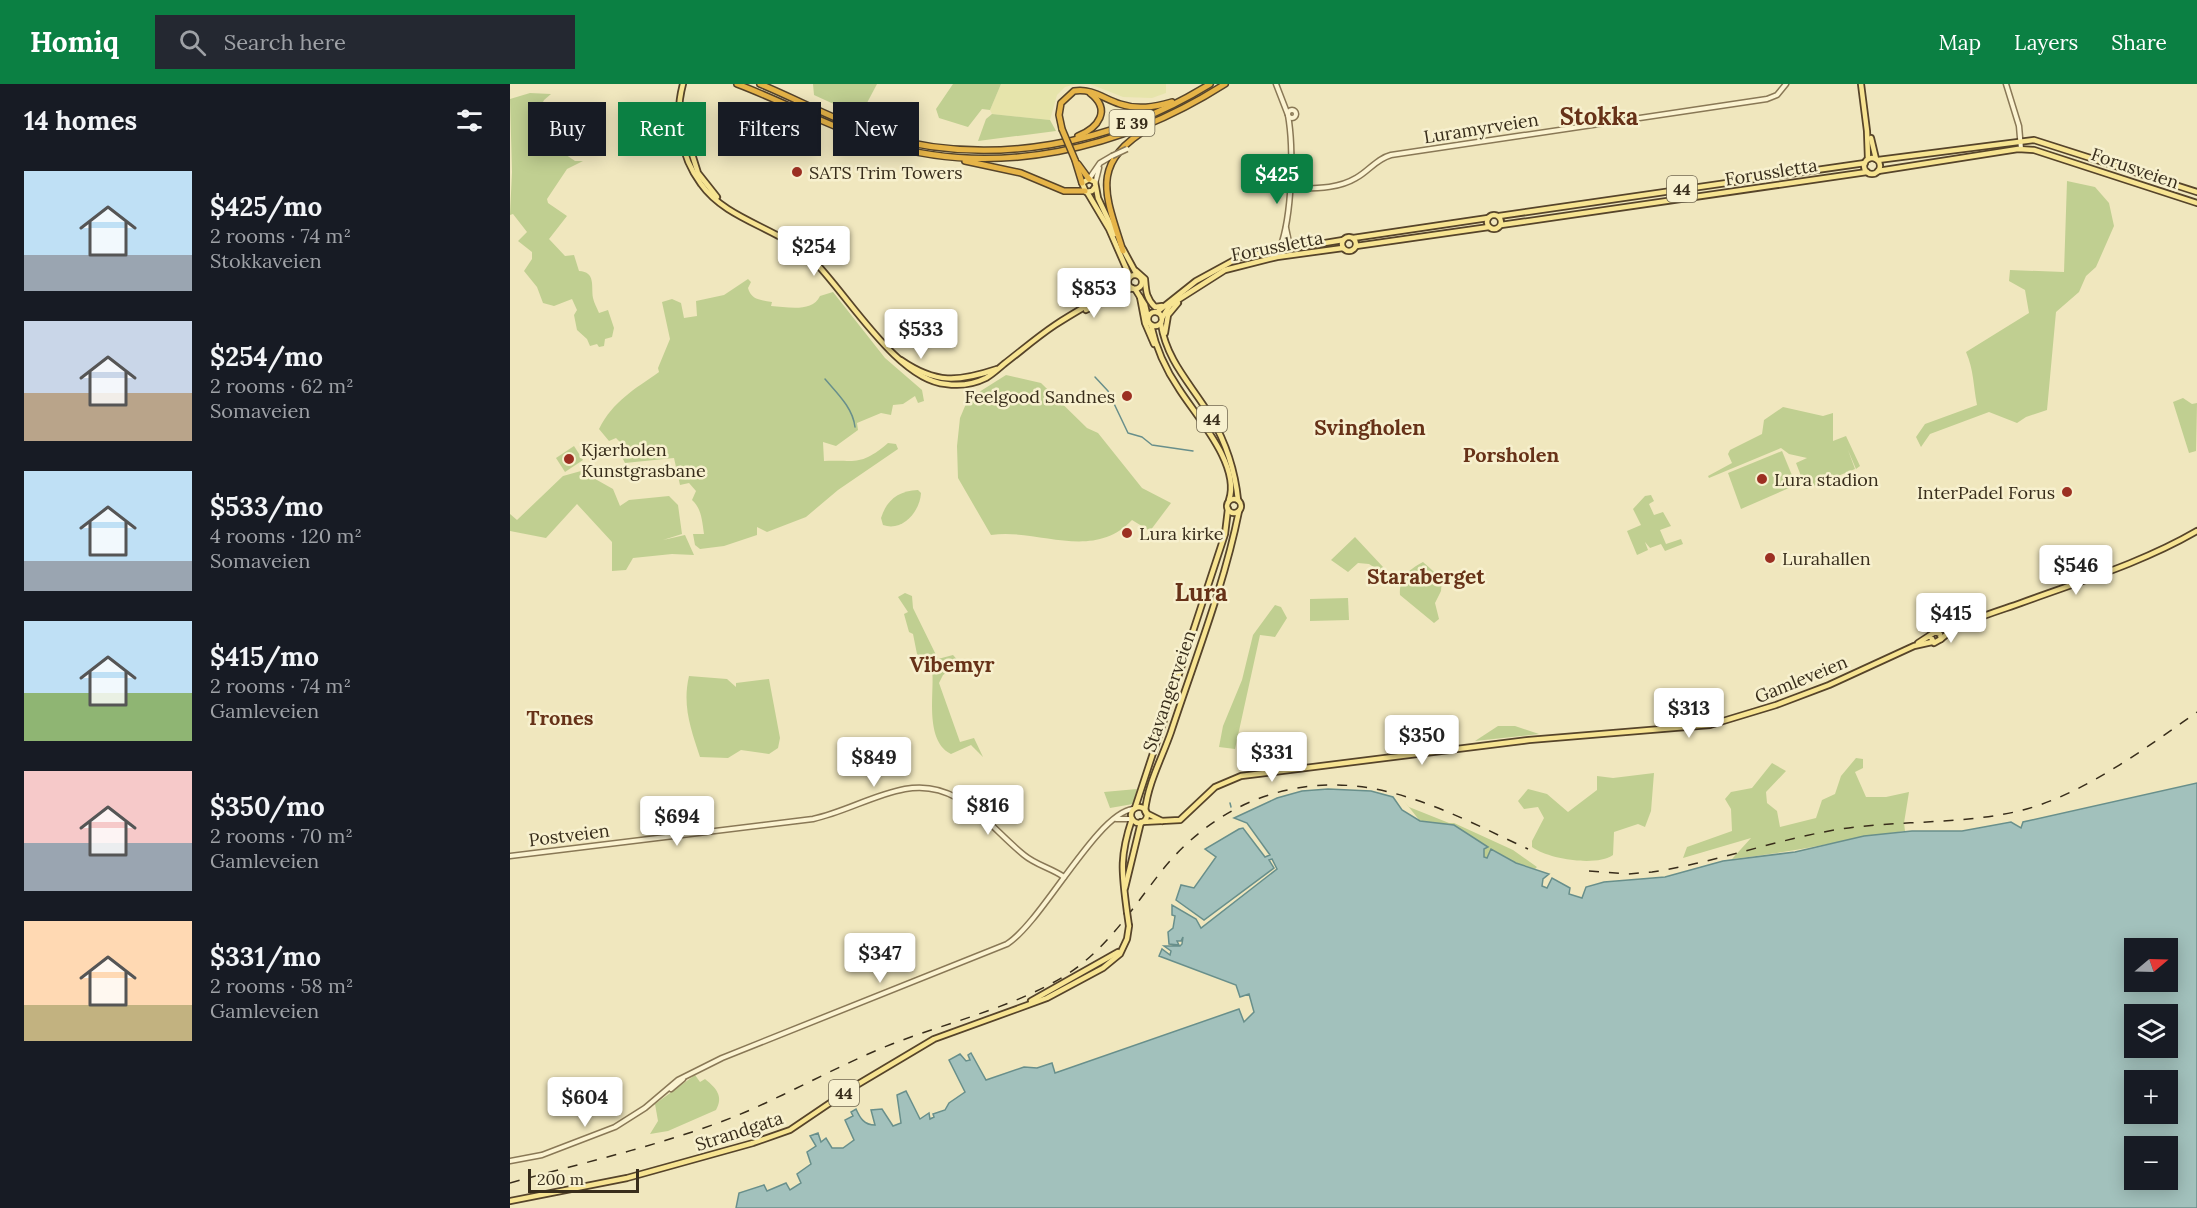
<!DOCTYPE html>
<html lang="en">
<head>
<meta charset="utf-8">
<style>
	:root { --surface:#171b24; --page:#242831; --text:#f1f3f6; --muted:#9ea1a6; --accent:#0b8043 }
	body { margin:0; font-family:Lora,serif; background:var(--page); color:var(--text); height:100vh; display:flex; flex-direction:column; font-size:22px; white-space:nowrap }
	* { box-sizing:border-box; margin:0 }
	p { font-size:20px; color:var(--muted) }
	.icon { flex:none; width:33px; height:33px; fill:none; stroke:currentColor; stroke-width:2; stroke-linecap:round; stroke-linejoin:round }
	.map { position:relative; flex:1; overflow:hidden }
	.sheet { display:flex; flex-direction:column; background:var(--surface); width:510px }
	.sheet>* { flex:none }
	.guide { position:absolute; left:18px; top:18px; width:570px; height:54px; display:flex; gap:12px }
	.needle { width:39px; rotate:71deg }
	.buttons { position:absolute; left:1614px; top:854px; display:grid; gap:12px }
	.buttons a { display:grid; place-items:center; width:54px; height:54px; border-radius:0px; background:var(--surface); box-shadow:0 3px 15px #0003; font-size:30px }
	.scale { position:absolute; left:18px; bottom:15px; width:111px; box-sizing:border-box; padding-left:6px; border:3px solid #382d1b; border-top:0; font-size:16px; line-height:21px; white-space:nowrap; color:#382d1b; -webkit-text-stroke:4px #f7f0ce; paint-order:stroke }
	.price { position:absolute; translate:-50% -51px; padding:0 14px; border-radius:6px; background:#fff; color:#222; font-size:20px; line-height:39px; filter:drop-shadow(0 2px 3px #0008) }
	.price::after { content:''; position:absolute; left:50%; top:36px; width:18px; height:14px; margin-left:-9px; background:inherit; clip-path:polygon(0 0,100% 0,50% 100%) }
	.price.selected { background:var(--accent); color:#fff }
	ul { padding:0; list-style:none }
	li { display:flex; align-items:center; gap:18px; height:150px; padding:0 24px }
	li span { display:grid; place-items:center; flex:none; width:168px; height:120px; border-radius:0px; color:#555 }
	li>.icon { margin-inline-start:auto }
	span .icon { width:72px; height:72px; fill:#fffc; stroke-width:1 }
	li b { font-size:26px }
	h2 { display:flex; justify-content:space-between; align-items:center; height:72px; padding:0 24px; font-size:26px }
	.chip { padding:0 21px; border-radius:0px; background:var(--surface); box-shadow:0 3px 15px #0003; font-size:21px; line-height:54px }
	.chip.selected { background:var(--accent); color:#fff }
	header { display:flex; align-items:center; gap:36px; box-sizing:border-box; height:84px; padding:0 30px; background:var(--accent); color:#fff }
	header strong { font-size:28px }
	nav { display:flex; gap:33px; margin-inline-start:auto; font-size:21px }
	.search { width:420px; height:54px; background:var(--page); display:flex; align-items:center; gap:15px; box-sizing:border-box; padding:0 21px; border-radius:0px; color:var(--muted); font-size:22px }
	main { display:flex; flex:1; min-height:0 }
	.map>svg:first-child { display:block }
	.farmland { fill:#e6e4ab }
	.green { fill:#c0cf91 }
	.water { fill:#a2c1bc; stroke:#688f8b; stroke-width:1.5; fill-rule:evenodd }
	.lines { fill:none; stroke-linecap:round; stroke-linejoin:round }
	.stream { stroke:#688f8b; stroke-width:1.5 }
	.minor-casing { stroke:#897856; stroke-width:7 }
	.major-casing { stroke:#56442a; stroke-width:8 }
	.highway-casing { stroke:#56442a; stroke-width:8 }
	.minor { stroke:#fbf3d1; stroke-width:4 }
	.major { stroke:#f7e492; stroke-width:4.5 }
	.highway { stroke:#e6b448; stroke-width:5 }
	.rail { stroke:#382d1b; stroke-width:1.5; stroke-dasharray:10 10; stroke-linecap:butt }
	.minor-bridge-casing { stroke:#897856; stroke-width:7; stroke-linecap:butt }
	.major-bridge-casing { stroke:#56442a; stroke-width:8; stroke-linecap:butt }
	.highway-bridge-casing { stroke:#56442a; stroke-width:8; stroke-linecap:butt }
	.minor-bridge { stroke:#fbf3d1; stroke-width:4 }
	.major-bridge { stroke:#f7e492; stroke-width:4.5 }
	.highway-bridge { stroke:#e6b448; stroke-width:5 }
	.poi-dot { fill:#9c3022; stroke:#f7f0ce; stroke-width:2 }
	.labels { text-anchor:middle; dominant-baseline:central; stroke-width:5; stroke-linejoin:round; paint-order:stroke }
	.shield { fill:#f7f0ce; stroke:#716851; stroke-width:1.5 }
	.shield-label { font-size:16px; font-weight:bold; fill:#382d1b }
	.street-label { font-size:18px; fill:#382d1b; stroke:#f7f0ce }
	.poi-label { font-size:18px; fill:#382d1b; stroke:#f7f0ce; text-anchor:start }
	.neighbourhood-label { font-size:20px; font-weight:bold; fill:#673218; stroke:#f7f0ce }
	.quarter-label { font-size:21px; font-weight:bold; fill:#673218; stroke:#f7f0ce }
	.district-label { font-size:24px; font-weight:bold; fill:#673218; stroke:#f7f0ce }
</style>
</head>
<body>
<header>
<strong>Homiq</strong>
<div class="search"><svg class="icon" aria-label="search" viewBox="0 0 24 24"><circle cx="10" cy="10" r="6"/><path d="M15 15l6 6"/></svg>Search here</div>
<nav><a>Map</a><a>Layers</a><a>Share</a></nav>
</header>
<main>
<section class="sheet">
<h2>14 homes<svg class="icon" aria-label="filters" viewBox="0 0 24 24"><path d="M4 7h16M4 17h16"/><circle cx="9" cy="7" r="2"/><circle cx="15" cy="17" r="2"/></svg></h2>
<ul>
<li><span style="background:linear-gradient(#bfe0f5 70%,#9aa5b1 0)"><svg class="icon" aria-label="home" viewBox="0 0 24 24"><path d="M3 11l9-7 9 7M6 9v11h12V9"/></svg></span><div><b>$425/mo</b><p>2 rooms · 74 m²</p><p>Stokkaveien</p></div></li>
<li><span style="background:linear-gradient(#c9d6e8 60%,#b9a48a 0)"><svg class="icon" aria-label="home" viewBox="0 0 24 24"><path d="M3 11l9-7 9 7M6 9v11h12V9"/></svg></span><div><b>$254/mo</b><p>2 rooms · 62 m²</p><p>Somaveien</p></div></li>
<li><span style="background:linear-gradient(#bfe0f5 75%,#9aa5b1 0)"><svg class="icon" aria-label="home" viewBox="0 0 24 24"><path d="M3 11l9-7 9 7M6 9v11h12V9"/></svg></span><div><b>$533/mo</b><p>4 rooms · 120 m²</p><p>Somaveien</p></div></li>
<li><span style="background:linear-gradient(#bfe0f5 60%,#8fb573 0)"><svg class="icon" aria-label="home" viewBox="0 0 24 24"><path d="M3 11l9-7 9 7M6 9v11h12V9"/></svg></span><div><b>$415/mo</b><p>2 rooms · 74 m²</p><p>Gamleveien</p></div></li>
<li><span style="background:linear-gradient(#f6c9c9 60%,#9aa5b1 0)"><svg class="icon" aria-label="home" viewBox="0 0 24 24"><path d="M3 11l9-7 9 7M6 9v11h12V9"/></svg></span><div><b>$350/mo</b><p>2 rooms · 70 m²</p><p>Gamleveien</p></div></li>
<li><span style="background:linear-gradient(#ffd9b3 70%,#c2b280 0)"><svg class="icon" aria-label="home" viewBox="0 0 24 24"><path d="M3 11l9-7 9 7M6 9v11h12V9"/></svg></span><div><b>$331/mo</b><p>2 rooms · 58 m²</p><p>Gamleveien</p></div></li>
</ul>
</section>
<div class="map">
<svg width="1687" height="1124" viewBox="0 0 1687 1124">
	<rect width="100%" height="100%" fill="#f0e7be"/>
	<g class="farmland">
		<polygon points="491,0 566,0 555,3 547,11 540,36 482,30 480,26"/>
		<polygon points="580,0 656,0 656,9 642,14 613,13"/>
	</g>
	<g class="green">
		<polygon points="303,0 367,0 350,32 304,11"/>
		<polygon points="443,0 491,0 480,26 472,25 458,43 429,34 426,25"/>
		<path d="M20 9 41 10 34 16 25 34 32 39 24 53 42 71 49 66 65 77H73L57 85 37 115 38 119 57 132 39 155 55 172 64 171 69 187C86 188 81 202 83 214 84 219 87 224 89 229L98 226 104 244 102 253 95 255 94 262 89 263 87 260 80 262 77 255 67 246 64 231 67 226 62 215 44 222 33 219 27 203 14 187 22 175V168L8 157 17 148 3 130 0 131 2 88 0 15Z"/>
		<polygon points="482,30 540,36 546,47 468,57 476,35"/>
		<path d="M1557 97 1585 103 1599 119 1604 142 1586 183 1576 192 1569 208 1546 228 1537 326 1516 333 1507 339 1479 328 1420 350 1411 363 1406 353 1415 340 1467 321C1463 300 1464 287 1456 268L1519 229 1515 206 1499 197 1500 186 1554 188Z"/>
		<path d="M238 195 241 198 238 204C241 216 251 216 262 218L261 222C277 223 302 229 310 212L323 208 375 274 412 306 414 317 408 319 405 312 393 320 383 321 381 331 371 329 347 339 348 346 326 362 313 358 314 377C347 376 351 382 378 359L386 360 388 365 328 406 296 433 257 448 247 443V451L214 462 190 465 185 461 183 450H194C192 435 191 424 182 416L186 407 179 399 170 401 164 374 115 379 112 373 117 365 106 354 99 357 89 345C103 317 125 305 149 288L148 284 160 255 152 218 162 215 171 219 174 234 187 232 186 217 214 211Z"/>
		<path d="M496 291 531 299 577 344 588 349 632 404 661 419 640 447 622 436C582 478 529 444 481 451L448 394 447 362 450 334 458 315Z"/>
		<polygon points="1673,314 1682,320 1687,319 1686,367 1679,369 1663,318"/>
		<polygon points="1273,323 1313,332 1323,329 1323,357 1336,352 1350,382 1346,385 1338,366 1345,385 1296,405 1286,379 1297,374 1279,370 1271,364 1199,394 1198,392 1222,379 1218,370 1220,366 1252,350 1254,336"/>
		<polygon points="64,362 73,376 55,388 46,374"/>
		<polygon points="1272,367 1286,401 1231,425 1218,389"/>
		<polygon points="71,387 103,405 110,422 119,416 159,412 168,421 172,450 153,456 175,451 184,471 162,470 123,474 116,486 102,487 102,458 67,420 36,454 0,447 0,430 7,436 53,392"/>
		<path d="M408 406 411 409C410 427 393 448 373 441L371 434C377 415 389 407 408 406Z"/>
		<polygon points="1141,411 1144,417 1139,420 1144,431 1153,428 1161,442 1150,446 1156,460 1171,455 1173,460 1155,467 1151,460 1140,464 1135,458 1138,466 1127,471 1117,447 1131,441 1123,425 1135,412"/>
		<polygon points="845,453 873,483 870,487 859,480 848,479 838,488 821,476"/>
		<path d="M913 478 932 495 931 507 925 519 929 535 924 539 890 511C889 494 898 486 913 478Z"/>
		<path d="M395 509 402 512 403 524 428 575 443 571 450 579 433 591 429 599 450 658 464 654 473 673 461 661 441 670C409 654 430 589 419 578 416 575 410 572 407 570L403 550 399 548 394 530 398 528 388 513Z"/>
		<polygon points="838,514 839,536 800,537 800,515"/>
		<polygon points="765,521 771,523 777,534 765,553 750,551 725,665 709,663 713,642 732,596 743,551"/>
		<path d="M179 592 217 595 226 603V599L259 595 270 654 268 664 259 670 231 666 218 674 190 673C181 645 172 622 179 592Z"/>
		<polygon points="988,642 1005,642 1029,650 965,657"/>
		<path d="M1346 674 1353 675V684L1345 688 1356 713H1376L1399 708 1394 739 1395 747C1337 755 1281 769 1222 775L1241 754 1173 774 1177 763 1222 747 1221 725 1215 715 1221 708 1242 704 1262 679 1276 687 1256 708 1257 719 1267 727 1270 743 1306 734 1312 716 1325 710 1331 692Z"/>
		<path d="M1144 689 1141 727 1135 743 1128 740 1104 748 1103 771C1086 783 1038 775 1022 763V757L1034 734 1028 723 1014 725 1008 717 1018 705 1037 710 1058 728 1087 706V692L1103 694Z"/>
		<polygon points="627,705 623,720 600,724 594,708"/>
		<polygon points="894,717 899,723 939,739 944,739 1003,766 1027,783 1025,785 1006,779 981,765 977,774 974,773 974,764 977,763 944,741 910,737"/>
		<path d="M185 991 190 998 195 995C206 1004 214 1012 206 1026L158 1047 140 1050 148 1037 145 1020Z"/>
	</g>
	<path class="water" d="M1687 699V1124H226L229 1109 254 1101 257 1107 276 1099 280 1106 291 1099 287 1090 301 1080 297 1068 306 1062 300 1052 308 1049 311 1058 316 1054 322 1064H333L344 1056 335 1036 343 1032 341 1028 346 1025C350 1034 354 1041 365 1041L361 1026 372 1025 383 1042 391 1039 387 1011 396 1007 410 1035 419 1029 420 1035 424 1033 423 1030 435 1026 439 1019 455 1008 439 976 450 970 456 977 460 976 458 971 461 969 476 996 514 983 527 984 542 979 545 989 729 925 734 938 744 928 739 910 730 913 726 901 649 872 652 865 660 871 661 867 654 862H670L672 860 673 853 671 857H667L669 861 659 860 658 848 663 844 665 832 662 831V821L686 835 691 844 767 785 762 775 759 776 764 784 694 836 666 816 671 801 684 804 706 773 695 765 729 745 733 744 755 773 760 771 737 739 724 734 767 714 792 707 818 705 861 707 883 713 892 726 910 737 944 741 978 763 974 765V773L977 774 981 765 1006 779 1039 790 1033 795 1032 802 1037 804 1042 794 1060 804 1059 810 1072 814 1076 803 1094 798 1155 793 1213 777 1285 768 1354 752 1402 747H1452L1501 738 1511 744 1513 738ZM1624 864H1658V897H1624ZM1624 930H1658V963H1624ZM1624 996H1658V1029H1624ZM1624 1062H1658V1095H1624Z"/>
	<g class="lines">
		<g class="stream">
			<polyline points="585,293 598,307 618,349 632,353 642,361 683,367"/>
			<path d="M315 295C327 309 343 324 345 343"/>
			<polyline points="720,719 721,723"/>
		</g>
		<defs>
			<g id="minor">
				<polyline points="766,0 778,31"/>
				<polyline points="1496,0 1509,42 1511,65"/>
				<circle cx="782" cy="30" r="4"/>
				<polyline points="579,95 590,79 602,72"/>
				<polyline points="585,100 589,84"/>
				<path d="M779 105C801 104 826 106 846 94 859 87 866 75 881 71L1257 15 1267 11 1276 0"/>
				<polyline points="776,144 780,163"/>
				<path d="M770 164C782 132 784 65 778 31"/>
				<polyline points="606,735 622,735"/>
				<path d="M0 772 303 735C335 728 363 711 395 705 449 695 477 741 514 771 526 781 541 784 554 793"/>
				<polyline points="161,1005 173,995"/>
				<path d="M0 1077 32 1071 105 1043 135 1024 168 996 212 974 497 860C532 838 587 729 623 725"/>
			</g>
			<g id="major">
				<path d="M173 0C164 33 170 72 191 100 217 137 271 144 303 176 337 210 388 297 436 300 449 302 464 300 476 294 483 290 488 285 494 280 511 267 527 253 545 241 569 225 594 213 618 196"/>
				<polyline points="1351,0 1357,47 1358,75"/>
				<polyline points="171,35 188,89 207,113"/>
				<polyline points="1361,54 1366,75"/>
				<circle cx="1362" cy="82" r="8"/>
				<polyline points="1368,76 1524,56 1687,108"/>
				<polyline points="1368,87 1508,65 1524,66 1687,119"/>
				<polyline points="585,103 582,107 576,108 572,99 579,95 585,98 588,114 605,150"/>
				<polyline points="577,108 599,145 620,193"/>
				<circle cx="984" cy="138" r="7"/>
				<polyline points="989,132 1355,79"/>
				<polyline points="991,141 1357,88"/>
				<circle cx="839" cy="160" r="7"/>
				<polyline points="843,154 978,134"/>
				<polyline points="846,162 979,143"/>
				<polyline points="613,165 627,191"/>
				<path d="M626 187 635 195C636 207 636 214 645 223L652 222"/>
				<circle cx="625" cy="198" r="7"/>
				<polyline points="625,205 635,221 638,234"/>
				<polyline points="630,213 635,239 644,260"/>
				<polyline points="576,226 622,204"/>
				<circle cx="645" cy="235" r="7"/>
				<polyline points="647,228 686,197 730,173 833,156"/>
				<polyline points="652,234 660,221 715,186 767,173 833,164"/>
				<path d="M651 240C657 278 682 301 701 333 716 359 725 386 728 416"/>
				<path d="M641 241C646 264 656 286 669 305 686 332 731 381 719 416"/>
				<polyline points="655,249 658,231 668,219"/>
				<path d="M391 276C426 300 448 298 487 285"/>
				<circle cx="724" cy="422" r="7"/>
				<path d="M1431 555C1451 537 1486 528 1511 519 1571 497 1632 479 1687 447"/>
				<polyline points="1408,559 1425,548 1430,550 1431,555 1424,559 1420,551"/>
				<circle cx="629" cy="731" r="8"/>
				<polyline points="625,724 715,450 718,425"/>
				<path d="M635 727C638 699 652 674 661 648 685 575 714 502 729 427"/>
				<polyline points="636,729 652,737"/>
				<polyline points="632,738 670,736 705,703 731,692 1019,656 1200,641 1266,621 1319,601 1404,562 1422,558"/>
				<polyline points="615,804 631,738"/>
				<path d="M617 828C612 789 609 774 622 735"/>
				<polyline points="521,917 608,868"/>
				<polyline points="0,1117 117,1094 243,1059 280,1046 345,1002 424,955 537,914 593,884 610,870 617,855 619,842"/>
			</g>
			<g id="highway">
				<path d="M227 0C275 18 321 44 370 59 488 95 613 65 715 0"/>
				<path d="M250 0C291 17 330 39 372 52 483 84 603 60 700 0"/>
				<path d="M552 45 549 31 551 19 564 7C582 4 594 15 610 20 628 26 644 23 662 18"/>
				<path d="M568 52C588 44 602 26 580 9"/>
				<polyline points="565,76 572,99"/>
				<polyline points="455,77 511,89 554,107 575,107"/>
				<polyline points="568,80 579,95"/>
				<path d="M613 167C595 109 579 80 640 43"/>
			</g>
		</defs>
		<use href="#minor" class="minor-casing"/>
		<use href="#major" class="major-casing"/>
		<use href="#highway" class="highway-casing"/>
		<use href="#minor" class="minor"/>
		<use href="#major" class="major"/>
		<use href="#highway" class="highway"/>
		<g class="rail">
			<path d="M1079 787 1118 790 1142 788C1202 779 1259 758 1319 747 1383 735 1450 742 1513 726 1574 710 1636 664 1687 628"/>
			<path d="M0 1099C75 1078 153 1061 226 1032 279 1010 329 981 382 960 439 938 501 924 553 893 598 865 622 824 654 784 685 746 729 716 778 706 866 686 940 729 1018 765"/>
		</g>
		<defs>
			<polyline id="minor-bridge" points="602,72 617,65"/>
			<polyline id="major-bridge" points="617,828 619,842"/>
			<polyline id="highway-bridge" points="552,45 565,76"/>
		</defs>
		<use href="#minor-bridge" class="minor-bridge-casing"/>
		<use href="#major-bridge" class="major-bridge-casing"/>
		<use href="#highway-bridge" class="highway-bridge-casing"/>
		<use href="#minor-bridge" class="minor-bridge"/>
		<use href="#major-bridge" class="major-bridge"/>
		<use href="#highway-bridge" class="highway-bridge"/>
	</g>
	<g class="poi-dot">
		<circle cx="287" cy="88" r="6"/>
		<circle cx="617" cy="312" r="6"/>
		<circle cx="59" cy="375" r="6"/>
		<circle cx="1252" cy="395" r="6"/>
		<circle cx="1557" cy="408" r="6"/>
		<circle cx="617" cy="449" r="6"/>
		<circle cx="1260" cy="474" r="6"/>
	</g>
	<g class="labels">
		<g class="shield">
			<rect x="599.5" y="26" width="45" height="26" rx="4.5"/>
			<rect x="1157" y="92" width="30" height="26" rx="4.5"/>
			<rect x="687" y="322" width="30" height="26" rx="4.5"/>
			<rect x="319" y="996" width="30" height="26" rx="4.5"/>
		</g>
		<g class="shield-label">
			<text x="622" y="39">E 39</text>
			<text x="1172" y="105">44</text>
			<text x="702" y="335">44</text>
			<text x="334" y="1009">44</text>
		</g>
		<g class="street-label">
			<text transform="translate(971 44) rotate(-9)">Luramyrveien</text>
			<text transform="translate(1625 84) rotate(19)">Forusveien</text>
			<text transform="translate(1261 88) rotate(-9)">Forussletta</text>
			<text transform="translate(767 162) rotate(-11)">Forussletta</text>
			<text transform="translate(1291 595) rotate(-22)">Gamleveien</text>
			<text transform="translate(659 607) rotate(-71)">Stavangerveien</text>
			<text transform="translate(59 751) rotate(-7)">Postveien</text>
			<text transform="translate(229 1047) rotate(-18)">Strandgata</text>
		</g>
		<g class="poi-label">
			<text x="299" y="88">SATS Trim Towers</text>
			<text x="605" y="312" text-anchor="end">Feelgood Sandnes</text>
			<text x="71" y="365">Kjærholen<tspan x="71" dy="21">Kunstgrasbane</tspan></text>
			<text x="1264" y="395">Lura stadion</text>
			<text x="1545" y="408" text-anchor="end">InterPadel Forus</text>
			<text x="629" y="449">Lura kirke</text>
			<text x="1272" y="474">Lurahallen</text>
		</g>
		<g class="neighbourhood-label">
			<text x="1001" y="370">Porsholen</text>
			<text x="50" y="633">Trones</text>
		</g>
		<g class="quarter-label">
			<text x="860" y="343">Svingholen</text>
			<text x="916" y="492">Staraberget</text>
			<text x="442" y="580">Vibemyr</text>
		</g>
		<g class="district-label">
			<text x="1089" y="32">Stokka</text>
			<text x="691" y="508">Lura</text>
		</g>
	</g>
</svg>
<div class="buttons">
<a><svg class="needle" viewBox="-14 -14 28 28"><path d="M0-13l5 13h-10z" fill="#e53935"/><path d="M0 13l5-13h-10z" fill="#9ea1a6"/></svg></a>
<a><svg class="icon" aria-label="layers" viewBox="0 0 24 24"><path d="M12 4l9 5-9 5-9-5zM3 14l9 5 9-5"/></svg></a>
<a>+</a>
<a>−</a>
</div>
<div class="scale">200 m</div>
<b class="price selected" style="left:767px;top:121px">$425</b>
<b class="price" style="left:304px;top:193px">$254</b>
<b class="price" style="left:584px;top:235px">$853</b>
<b class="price" style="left:411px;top:276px">$533</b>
<b class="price" style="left:1566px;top:512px">$546</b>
<b class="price" style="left:1441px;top:560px">$415</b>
<b class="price" style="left:1179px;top:655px">$313</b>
<b class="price" style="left:912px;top:682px">$350</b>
<b class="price" style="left:762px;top:699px">$331</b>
<b class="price" style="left:364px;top:704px">$849</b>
<b class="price" style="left:478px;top:752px">$816</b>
<b class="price" style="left:167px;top:763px">$694</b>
<b class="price" style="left:370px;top:900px">$347</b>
<b class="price" style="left:75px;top:1044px">$604</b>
<div class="guide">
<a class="chip">Buy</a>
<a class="chip selected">Rent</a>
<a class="chip">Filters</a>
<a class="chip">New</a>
</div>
</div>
</main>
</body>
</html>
